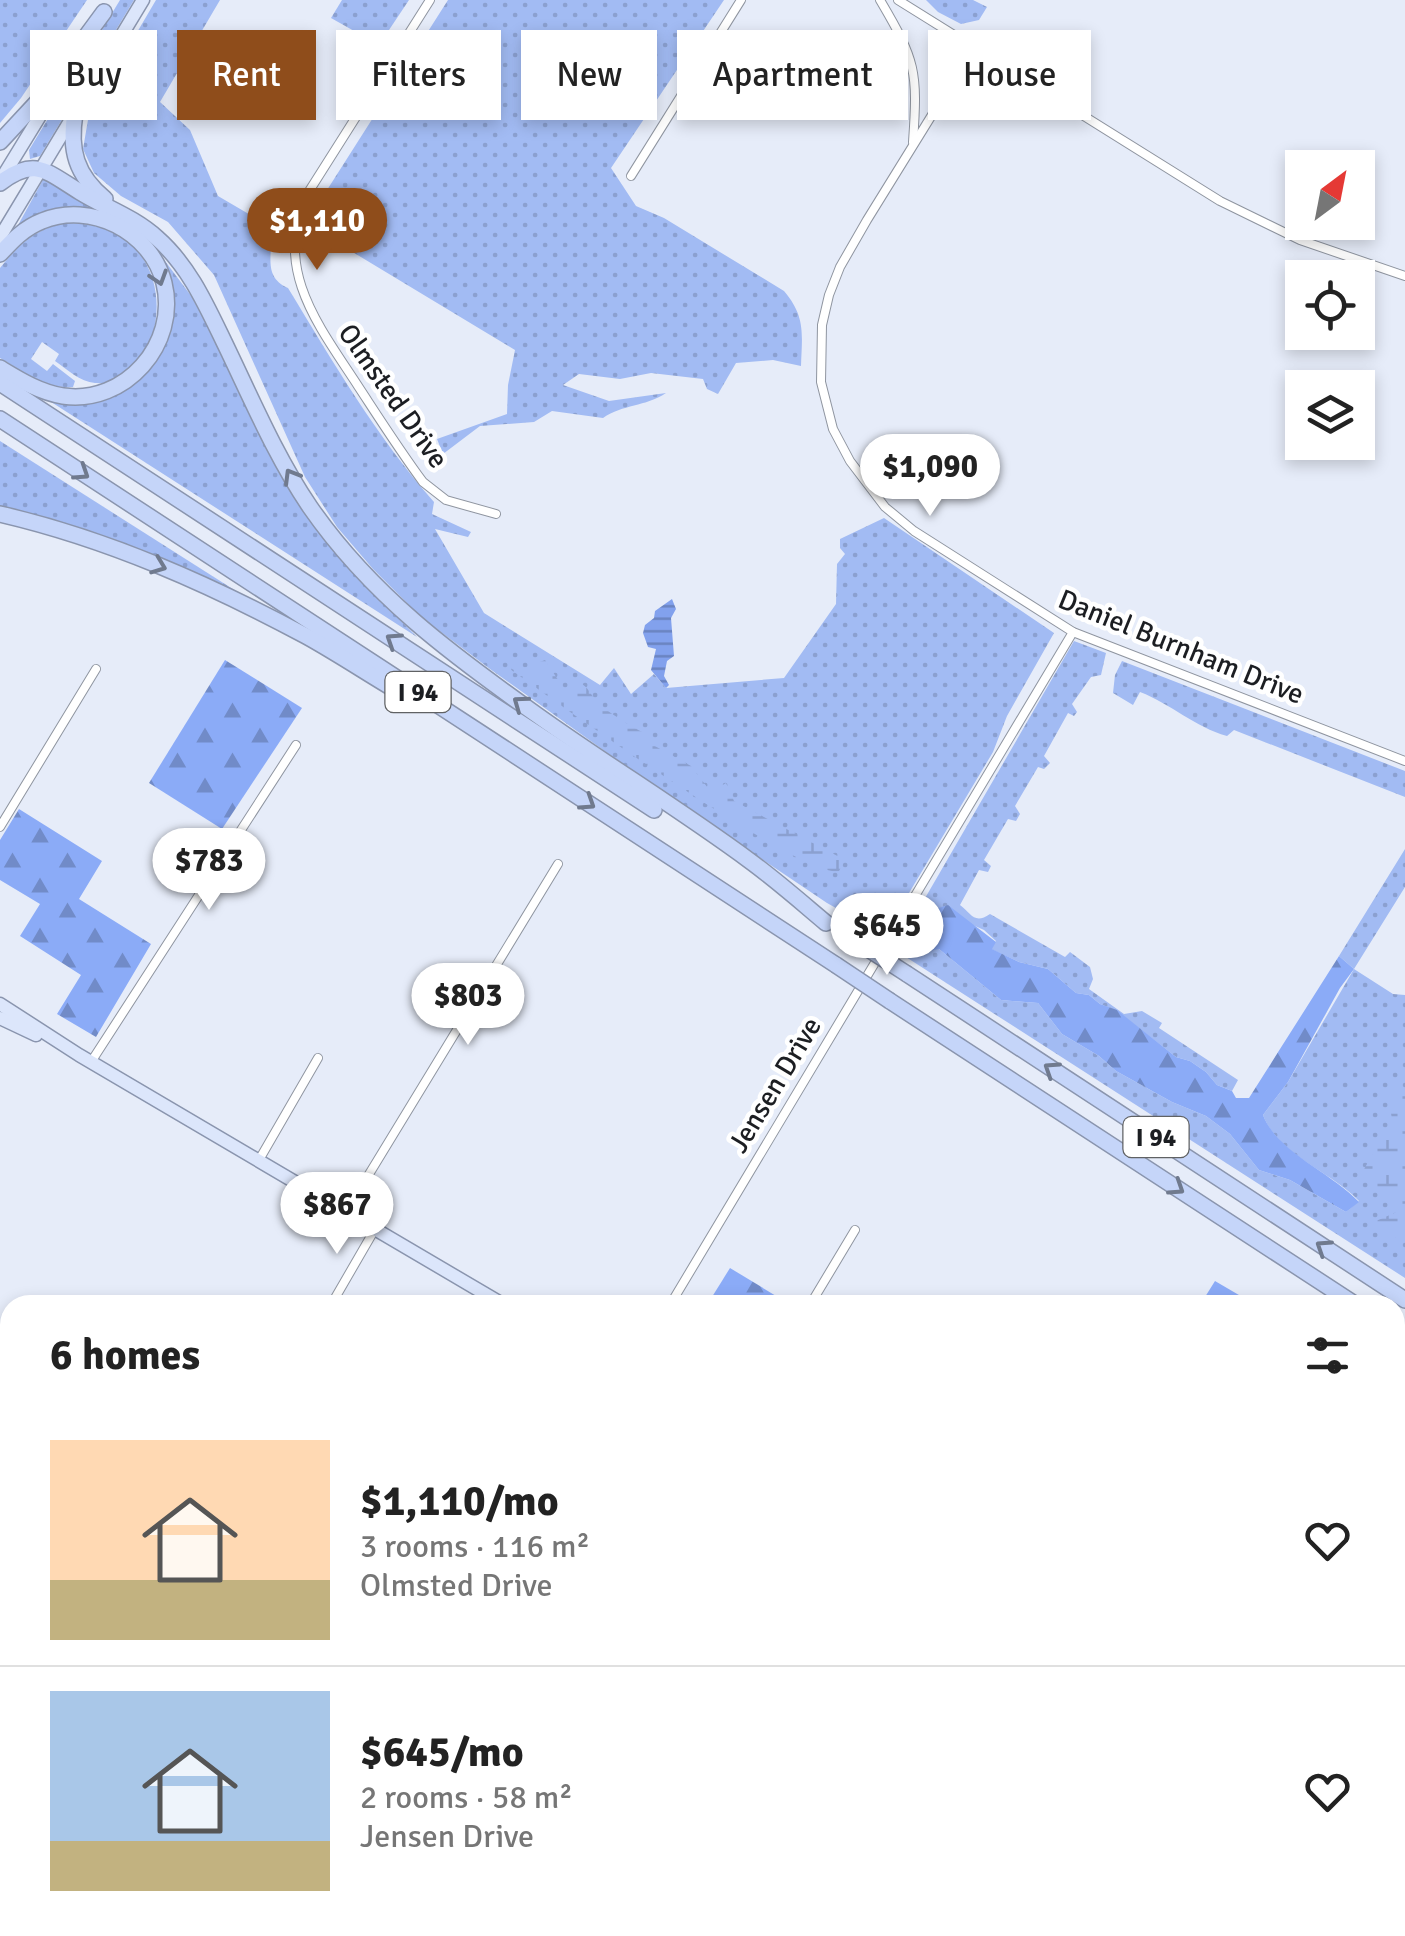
<!DOCTYPE html>
<html lang="en">
<head>
<meta charset="utf-8">
<style>
	:root { --surface:#fff; --page:#f2f2f2; --text:#222; --muted:#767676; --line:#e0e0e0; --accent:#8f4d1b }
	body { margin:0; font-family:Signika,sans-serif; background:var(--page); color:var(--text); height:100vh; display:flex; flex-direction:column; font-size:38px; white-space:nowrap }
	* { box-sizing:border-box; margin:0 }
	p { font-size:32px; color:var(--muted) }
	.icon { flex:none; width:55px; height:55px; fill:none; stroke:currentColor; stroke-width:2; stroke-linecap:round; stroke-linejoin:round }
	.map { position:relative; flex:1; overflow:hidden }
	.drawer { position:absolute; left:0px; top:1295px; width:1405px; height:642px; display:flex; flex-direction:column; background:var(--surface); border-radius:30px 30px 0 0; box-shadow:0 5px 15px #0003 }
	.drawer>* { flex:none }
	.banner { position:absolute; left:30px; top:30px; width:1345px; height:90px; display:flex; gap:20px }
	.needle { width:65px; rotate:32deg }
	.tools { position:absolute; left:1285px; top:150px; display:grid; gap:20px }
	.tools a { display:grid; place-items:center; width:90px; height:90px; border-radius:0px; background:var(--surface); box-shadow:0 5px 15px #0003; font-size:50px }
	.price { position:absolute; translate:-50% -85px; padding:0 22px; border-radius:35px; background:#fff; color:#222; font-size:32px; line-height:65px; filter:drop-shadow(0 2px 5px #0008) }
	.price::after { content:''; position:absolute; left:50%; top:60px; width:30px; height:22px; margin-left:-15px; background:inherit; clip-path:polygon(0 0,100% 0,50% 100%) }
	.price.active { background:var(--accent); color:#fff }
	ul { padding:0; list-style:none }
	li { display:flex; align-items:center; gap:30px; height:250px; padding:0 50px }
	li+li { border-top:2px solid var(--line) }
	li span { display:grid; place-items:center; flex:none; width:280px; height:200px; border-radius:0px; color:#555 }
	li>.icon { margin-inline-start:auto }
	span .icon { width:120px; height:120px; fill:#fffc; stroke-width:1 }
	li b { font-size:42px }
	h2 { display:flex; justify-content:space-between; align-items:center; height:120px; padding:0 50px; font-size:42px }
	.tag { padding:0 35px; border-radius:0px; background:var(--surface); box-shadow:0 5px 15px #0003; font-size:35px; line-height:90px }
	.tag.active { background:var(--accent); color:#fff }
	.map>svg:first-child { display:block }
	.grass { fill:url(#grass-dots) }
	.forest { fill:url(#forest-firs) }
	.wetland { fill:url(#wetland-marsh) }
	.water { fill:url(#water-rules) }
	.lines { fill:none; stroke-linecap:round; stroke-linejoin:round }
	.minor-casing { stroke:#8f95a0; stroke-width:10 }
	.tertiary-casing { stroke:#8f95a0; stroke-width:12 }
	.primary-casing { stroke:#8a95ae; stroke-width:15 }
	.motorway-casing { stroke:#8a95ae; stroke-width:18 }
	.minor { stroke:#fff; stroke-width:8 }
	.tertiary { stroke:#fff; stroke-width:10 }
	.primary { stroke:#dce6fb; stroke-width:12 }
	.motorway { stroke:#c5d5f9; stroke-width:15 }
	.motorway-bridge-casing { stroke:#8a95ae; stroke-width:18; stroke-linecap:butt }
	.motorway-bridge { stroke:#c5d5f9; stroke-width:15 }
	.oneway { stroke:#707a8e }
	.labels { text-anchor:middle; dominant-baseline:central; stroke-width:9; stroke-linejoin:round; paint-order:stroke }
	.shield { fill:#fff; stroke:#606264; stroke-width:2.5 }
	.shield-label { font-size:25px; font-weight:bold; fill:#1c1e22 }
	.street-label { font-size:28px; fill:#1c1e22; stroke:#fff }
</style>
</head>
<body>
<div class="map">
<svg width="1405" height="1936" viewBox="0 0 1405 1936">
	<defs>
		<pattern id="grass-dots" width="8" height="8" patternUnits="userSpaceOnUse" patternTransform="scale(2.5)"><rect width="8" height="8" fill="#a2bbf3"/><path d="M2 2h.1M6 6h.1" fill="none" stroke="#8ba0d0" stroke-width="1.8" stroke-linecap="round"/></pattern>
		<pattern id="forest-firs" width="22" height="20" patternUnits="userSpaceOnUse" patternTransform="scale(2.5)"><rect width="22" height="20" fill="#8babf7"/><path d="M5 1l3.5 6h-7zM16 11l3.5 6h-7z" fill="#718bc8"/></pattern>
		<pattern id="wetland-marsh" width="20" height="14" patternUnits="userSpaceOnUse" patternTransform="scale(2.5)"><rect width="20" height="14" fill="#a2bbf3"/><path d="M1 5h8M5 5V1M11 12h8M15 12V8" fill="none" stroke="#8ba0d0"/></pattern>
		<pattern id="water-rules" width="6" height="5" patternUnits="userSpaceOnUse" patternTransform="scale(2.5)"><rect width="6" height="5" fill="#82a1ed"/><path d="M0 2.5h6" fill="none" stroke="#6a83c0"/></pattern>
	</defs>
	<rect width="100%" height="100%" fill="#e6ecf9"/>
	<g class="grass">
		<polygon points="0,0 87,0 21,98 0,123"/>
		<polygon points="120,0 134,0 40,156 30,159 29,150"/>
		<path d="M156 0H220L160 102 190 130 218 196 264 223 271 213 286 225 285 240 271 246C270 264 268 279 288 288 333 362 376 436 434 502L432 514 471 532 468 537 435 529 484 613 600 685 614 668 631 694 654 674 666 688 784 678 836 604 837 564 845 554 840 548V539L884 518 1054 633 1007 716 993 752 884 935 827 903 655 787 490 669 421 617 373 569 337 527 305 477 214 275 168 222 121 196 94 173 83 149 89 114Z"/>
		<polygon points="342,0 409,0 379,45 331,18"/>
		<path d="M448 0H724L611 168 636 206 664 218 784 291C806 317 802 334 801 366L773 360 736 363 718 394 707 389 703 379 651 373 620 379 579 374 563 385 609 401 666 393C645 407 623 404 603 418L552 411 534 422 480 426 443 454 437 439 507 414 508 385 515 350 341 245 306 241 313 212Z"/>
		<polygon points="926,0 973,0 987,7 979,20 961,24 938,12"/>
		<polygon points="45,176 107,213 17,227"/>
		<path d="M66 223C194 222 170 389 95 383 80 382 67 369 55 361L59 354 42 342 31 359 47 371 53 364 75 381 73 387C45 389 24 372 0 358V268C19 244 36 228 66 223Z"/>
		<polygon points="153,245 192,297 301,504 343,562 417,637 45,398 105,399 165,339"/>
		<polygon points="0,441 261,607 0,508"/>
		<path d="M1074 641 1106 653 1101 675 1091 677 1072 704 1077 712 1074 716 1068 713 1044 756 1050 763 1044 769 1038 767 1015 806 1020 814 1016 821 1008 819 984 860 991 866 988 872 979 870 960 905C971 913 974 925 990 914L1065 957 1070 952 1090 967 1093 979 1089 989 1124 1014 1142 1011 1162 1023 1159 1028 1238 1080 1232 1091 1217 1085 1206 1072 1190 1061 1176 1057 1117 1011 1100 1004 1089 995 1076 993 1048 969 1019 962 991 949 996 941 984 930 937 909 923 913 917 924 924 948 939 949 1001 1000 1038 1003 1062 1034 1099 1056 1116 1071 1172 1102 1206 1116 1230 1134 1259 1170 1290 1180 1346 1212 1359 1201C1330 1171 1278 1155 1263 1115L1288 1082 1354 969 1339 956 1405 849V887L1354 969 1393 994 1405 995V1278L895 950Z"/>
		<path d="M1122 661 1405 771V797L1234 730 1227 736C1195 727 1171 704 1140 692L1133 705 1113 693 1115 675Z"/>
	</g>
	<g class="forest">
		<polygon points="225,660 302,708 222,829 149,783"/>
		<polygon points="19,809 102,861 79,899 151,944 96,1037 57,1014 81,975 20,936 40,904 0,880 0,840"/>
		<path d="M948 905 996 942 992 949 1019 962 1048 969 1076 993 1089 995 1100 1004 1117 1010 1176 1057 1190 1061 1206 1072 1217 1085 1232 1091 1236 1098H1249L1339 956 1354 969 1340 988 1288 1082 1263 1115C1278 1153 1331 1172 1359 1202L1346 1212 1290 1180 1259 1170 1230 1134 1206 1116 1172 1102 1116 1071 1099 1056 1062 1034 1038 1003 1001 1000 939 949 929 951 924 948 914 951 904 945 923 913Z"/>
		<polygon points="730,1268 791,1305 707,1305"/>
		<polygon points="1215,1281 1256,1305 1200,1305"/>
		<polygon points="298,1928 678,1928 673,1936 293,1936"/>
	</g>
	<g class="wetland">
		<path d="M545 660 568 695 579 682C589 688 589 692 596 701 603 709 636 730 647 734L653 745 691 766 711 792 726 783 734 801 845 860 839 871C803 880 550 698 506 666L516 671Z"/>
		<polygon points="1387,1091 1405,1093 1405,1234 1392,1239 1369,1224 1399,1211 1362,1173 1392,1119"/>
	</g>
	<polygon class="water" points="672,599 676,609 671,618 674,656 667,661 664,676 669,685 666,688 651,670 656,649 648,647 643,633 645,625 654,618 655,611"/>
	<g class="lines">
		<defs>
			<g id="minor">
				<path d="M430 0 306 196C273 270 319 326 358 386 379 418 400 451 423 482L446 500 496 514"/>
				<path d="M880 0C916 61 918 71 913 142"/>
				<polyline points="898,0 1220,201 1300,240 1405,276"/>
				<polyline points="974,47 867,220 840,267 829,295 822,325 821,382 833,429 850,461 885,507 914,531 1073,632 1405,761"/>
				<polyline points="631,176 741,0"/>
				<polyline points="0,827 96,669"/>
				<polyline points="91,1062 296,745"/>
				<polyline points="259,1160 318,1058"/>
				<polyline points="346,1212 558,864"/>
				<polyline points="331,1305 375,1229"/>
				<polyline points="670,1305 1073,632"/>
				<polyline points="810,1305 855,1230"/>
				<polyline points="0,1581 10,1564"/>
				<polyline points="0,1847 10,1831"/>
				<polyline points="750,1936 755,1928"/>
				<polyline points="923,1936 928,1928"/>
			</g>
			<g id="tertiary">
				<polyline points="0,1814 10,1820"/>
				<polyline points="187,1928 201,1936"/>
			</g>
			<g id="primary">
				<polyline points="0,181 65,75"/>
				<polyline points="0,237 143,0"/>
				<polyline points="0,1004 79,1055 504,1305"/>
				<polyline points="0,1018 36,1035"/>
				<polyline points="1395,1841 1405,1848"/>
			</g>
			<g id="motorway">
				<path d="M75 113C69 150 76 175 105 199"/>
				<polyline points="0,142 40,99 104,12"/>
				<path d="M0 183C35 156 47 172 80 192 106 208 134 217 157 238 190 267 207 307 226 346 252 400 276 457 310 507 371 595 451 654 537 715 607 765 681 810 750 861 776 880 801 902 826 923"/>
				<path d="M0 254C12 241 24 228 42 221 90 201 151 231 164 283 179 344 125 405 63 396 39 392 20 380 0 368"/>
				<polyline points="0,383 654,810"/>
				<polyline points="0,419 836,965"/>
				<path d="M0 514C108 539 209 584 306 636 344 657 380 682 418 703"/>
				<polyline points="907,974 1405,1300"/>
				<polyline points="890,1001 1356,1305"/>
				<polyline points="1395,1331 1405,1337"/>
			</g>
		</defs>
		<use href="#minor" class="minor-casing"/>
		<use href="#tertiary" class="tertiary-casing"/>
		<use href="#primary" class="primary-casing"/>
		<use href="#motorway" class="motorway-casing"/>
		<use href="#minor" class="minor"/>
		<use href="#tertiary" class="tertiary"/>
		<use href="#primary" class="primary"/>
		<use href="#motorway" class="motorway"/>
		<defs>
			<g id="motorway-bridge">
				<polyline points="848,936 907,974"/>
				<polyline points="836,965 890,1001"/>
			</g>
		</defs>
		<use href="#motorway-bridge" class="motorway-bridge-casing"/>
		<use href="#motorway-bridge" class="motorway-bridge"/>
	</g>
	<defs><path id="oneway-chevron" d="M-2-3.5L2.5 0L-2 3.5" fill="none" stroke-width="1.6" stroke-linecap="round" stroke-linejoin="round" transform="scale(2.5)"/></defs>
	<g class="oneway">
		<use href="#oneway-chevron" transform="translate(159 278) rotate(72)"/>
		<use href="#oneway-chevron" transform="translate(82 473) rotate(33)"/>
		<use href="#oneway-chevron" transform="translate(291 476) rotate(-121)"/>
		<use href="#oneway-chevron" transform="translate(159 566) rotate(21)"/>
		<use href="#oneway-chevron" transform="translate(393 640) rotate(-147)"/>
		<use href="#oneway-chevron" transform="translate(520 703) rotate(-144)"/>
		<use href="#oneway-chevron" transform="translate(588 803) rotate(33)"/>
		<use href="#oneway-chevron" transform="translate(1051 1069) rotate(-147)"/>
		<use href="#oneway-chevron" transform="translate(1177 1188) rotate(33)"/>
		<use href="#oneway-chevron" transform="translate(1323 1247) rotate(-147)"/>
	</g>
	<g class="labels">
		<g class="shield">
			<rect x="385.5" y="672" width="65" height="40" rx="8"/>
			<rect x="1123.5" y="1117" width="65" height="40" rx="8"/>
		</g>
		<g class="shield-label">
			<text x="418" y="692">I 94</text>
			<text x="1156" y="1137">I 94</text>
		</g>
		<g class="street-label">
			<text transform="translate(393 396) rotate(55)">Olmsted Drive</text>
			<text transform="translate(1181 647) rotate(22)">Daniel Burnham Drive</text>
			<text transform="translate(775 1085) rotate(-59)">Jensen Drive</text>
		</g>
	</g>
</svg>
<div class="tools">
<a><svg class="needle" viewBox="-14 -14 28 28"><path d="M0-13l5 13h-10z" fill="#e53935"/><path d="M0 13l5-13h-10z" fill="#767676"/></svg></a>
<a><svg class="icon" aria-label="locate" viewBox="0 0 24 24"><circle cx="12" cy="12" r="6"/><path d="M12 2v4M12 18v4M2 12h4M18 12h4"/></svg></a>
<a><svg class="icon" aria-label="layers" viewBox="0 0 24 24"><path d="M12 4l9 5-9 5-9-5zM3 14l9 5 9-5"/></svg></a>
</div>
<b class="price active" style="left:317px;top:273px">$1,110</b>
<b class="price" style="left:930px;top:519px">$1,090</b>
<b class="price" style="left:209px;top:913px">$783</b>
<b class="price" style="left:887px;top:978px">$645</b>
<b class="price" style="left:468px;top:1048px">$803</b>
<b class="price" style="left:337px;top:1257px">$867</b>
<div class="banner">
<a class="tag">Buy</a>
<a class="tag active">Rent</a>
<a class="tag">Filters</a>
<a class="tag">New</a>
<a class="tag">Apartment</a>
<a class="tag">House</a>
</div>
<section class="drawer">
<h2>6 homes<svg class="icon" aria-label="filters" viewBox="0 0 24 24"><path d="M4 7h16M4 17h16"/><circle cx="9" cy="7" r="2"/><circle cx="15" cy="17" r="2"/></svg></h2>
<ul>
<li><span style="background:linear-gradient(#ffd9b3 70%,#c2b280 0)"><svg class="icon" aria-label="home" viewBox="0 0 24 24"><path d="M3 11l9-7 9 7M6 9v11h12V9"/></svg></span><div><b>$1,110/mo</b><p>3 rooms · 116 m²</p><p>Olmsted Drive</p></div><svg class="icon" aria-label="heart" viewBox="0 0 24 24"><path d="M12 20l-8-8c-3-5 5-10 8-4 3-6 11-1 8 4z"/></svg></li>
<li><span style="background:linear-gradient(#a9c7e8 75%,#c2b280 0)"><svg class="icon" aria-label="home" viewBox="0 0 24 24"><path d="M3 11l9-7 9 7M6 9v11h12V9"/></svg></span><div><b>$645/mo</b><p>2 rooms · 58 m²</p><p>Jensen Drive</p></div><svg class="icon" aria-label="heart" viewBox="0 0 24 24"><path d="M12 20l-8-8c-3-5 5-10 8-4 3-6 11-1 8 4z"/></svg></li>
</ul>
</section>
</div>
</body>
</html>
